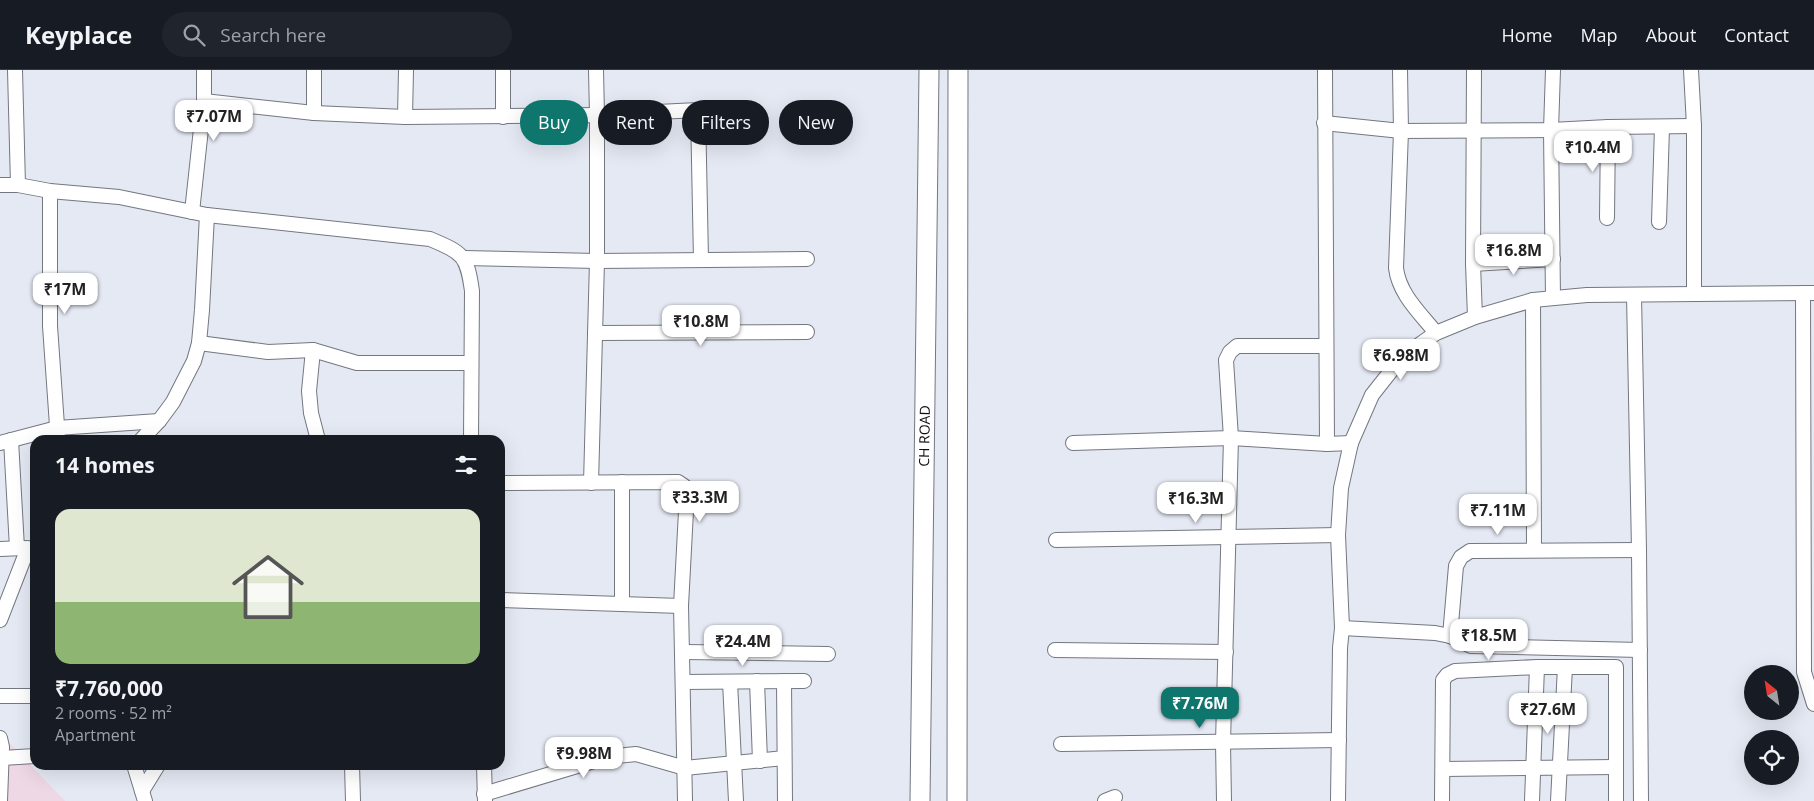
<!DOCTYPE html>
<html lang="en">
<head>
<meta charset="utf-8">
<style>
	:root { --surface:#171b24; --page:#20242c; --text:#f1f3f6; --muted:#9ea1a6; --line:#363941; --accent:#0f766e }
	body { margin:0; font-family:"Open Sans",sans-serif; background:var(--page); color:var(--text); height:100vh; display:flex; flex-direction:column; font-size:19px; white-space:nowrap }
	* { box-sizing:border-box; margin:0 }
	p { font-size:16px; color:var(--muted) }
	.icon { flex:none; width:28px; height:28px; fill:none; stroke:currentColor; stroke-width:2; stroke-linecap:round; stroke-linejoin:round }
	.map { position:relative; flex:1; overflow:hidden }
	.sheet { position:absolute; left:30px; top:365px; width:475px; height:335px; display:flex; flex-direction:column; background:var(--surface); border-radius:15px; box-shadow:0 5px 20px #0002 }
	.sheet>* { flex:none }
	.guide { position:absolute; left:520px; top:30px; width:475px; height:45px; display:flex; gap:10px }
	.needle { width:32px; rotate:330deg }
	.tools { position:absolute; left:1744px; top:595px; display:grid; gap:10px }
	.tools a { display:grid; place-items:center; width:55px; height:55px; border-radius:50%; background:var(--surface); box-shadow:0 5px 20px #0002; font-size:25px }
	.price { position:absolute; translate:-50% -42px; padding:0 11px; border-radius:10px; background:#fff; color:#222; font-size:16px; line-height:32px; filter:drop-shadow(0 1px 2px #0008) }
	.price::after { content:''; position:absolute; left:50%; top:30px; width:15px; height:11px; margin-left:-8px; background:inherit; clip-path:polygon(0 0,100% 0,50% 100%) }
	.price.on { background:var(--accent); color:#fff }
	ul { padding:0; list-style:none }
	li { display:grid; align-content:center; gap:10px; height:265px; padding:0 25px }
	li span { display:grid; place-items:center; height:155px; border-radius:15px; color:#555 }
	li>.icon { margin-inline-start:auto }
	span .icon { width:90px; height:90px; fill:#fffc; stroke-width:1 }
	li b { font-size:21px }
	h2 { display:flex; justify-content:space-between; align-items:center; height:60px; padding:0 25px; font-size:21px }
	.chip { padding:0 18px; border-radius:22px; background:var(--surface); box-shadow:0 5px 20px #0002; font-size:18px; line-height:45px }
	.chip.on { background:var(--accent); color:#fff }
	header { display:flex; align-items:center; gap:30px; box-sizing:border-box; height:70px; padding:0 25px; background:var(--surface); border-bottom:1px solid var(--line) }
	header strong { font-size:24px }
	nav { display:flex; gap:28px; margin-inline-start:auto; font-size:18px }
	.search { width:350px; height:45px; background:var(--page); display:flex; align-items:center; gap:12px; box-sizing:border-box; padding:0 18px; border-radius:28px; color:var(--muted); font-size:19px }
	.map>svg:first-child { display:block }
	.education { fill:#efd8e5 }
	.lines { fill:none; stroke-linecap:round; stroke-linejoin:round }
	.street-casing { stroke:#737780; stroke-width:16 }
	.secondary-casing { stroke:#737780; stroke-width:21 }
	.street { stroke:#fff; stroke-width:14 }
	.secondary { stroke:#fff; stroke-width:19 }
	.labels { text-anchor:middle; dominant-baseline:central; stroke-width:4; stroke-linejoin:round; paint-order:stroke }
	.street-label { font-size:14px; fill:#0c0d11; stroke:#fff }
</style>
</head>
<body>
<header>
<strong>Keyplace</strong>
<div class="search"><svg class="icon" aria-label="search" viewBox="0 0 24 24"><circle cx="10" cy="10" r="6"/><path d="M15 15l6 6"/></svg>Search here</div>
<nav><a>Home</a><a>Map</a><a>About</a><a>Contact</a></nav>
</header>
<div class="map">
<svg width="1814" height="731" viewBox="0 0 1814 731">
	<rect width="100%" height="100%" fill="#e5e9f4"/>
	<polygon class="education" points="0,663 65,731 0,731"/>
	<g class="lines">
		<defs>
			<g id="street">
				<polyline points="15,0 18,115"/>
				<polyline points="596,0 597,45 698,40 701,190"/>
				<polyline points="1325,0 1327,374"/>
				<path d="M1400 0 1401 61 1396 198C1399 224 1420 243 1436 263"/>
				<polyline points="1474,0 1473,194 1475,247"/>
				<polyline points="1553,0 1551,60 1553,228"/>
				<polyline points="1691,0 1694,56 1694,224"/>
				<polyline points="204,31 314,43 405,47 597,45 597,191 591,413"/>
				<polyline points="314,43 314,0"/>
				<polyline points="405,47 406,0"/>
				<polyline points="503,47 503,0"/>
				<polyline points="1324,53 1401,61 1551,60 1608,57 1694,56"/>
				<path d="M0 115H18L50 121 119 127 207 145 430 169C463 183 467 185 472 221L471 370"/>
				<polyline points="50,121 50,256 58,370"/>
				<polyline points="192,142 204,31 204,0"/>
				<polyline points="1607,148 1608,57"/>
				<polyline points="1659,152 1662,58"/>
				<polyline points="464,188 597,191 807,189"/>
				<polyline points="1473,194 1553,189"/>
				<polyline points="1803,223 1804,602 1814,634"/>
				<polyline points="1634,225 1639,480 1641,731"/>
				<polyline points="1533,230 1534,480"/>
				<polyline points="595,263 807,262"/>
				<polyline points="199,273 268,282 313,280 357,293 471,293"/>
				<polyline points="313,280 309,321 311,343 318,370"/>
				<polyline points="11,370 17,478"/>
				<polyline points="141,370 159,351 173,332 194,291 199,273 202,240 207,145"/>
				<polyline points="0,373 57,358 159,351"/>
				<polyline points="1073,373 1231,368 1327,374 1351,373"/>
				<polyline points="622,412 622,534"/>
				<polyline points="500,413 678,412 684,416 687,422 681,536 685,731"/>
				<polyline points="1056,470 1338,465"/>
				<polyline points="0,479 24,478"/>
				<polyline points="500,530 681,536"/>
				<polyline points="0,550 28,478"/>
				<polyline points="1342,558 1435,563 1450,566 1471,576 1640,580"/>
				<polyline points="1450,566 1456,496 1461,487 1470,481 1639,480"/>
				<polyline points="1055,580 1226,582"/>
				<polyline points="683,582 828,584"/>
				<polyline points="757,611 760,691"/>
				<polyline points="784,611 785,731"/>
				<polyline points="683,612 804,611"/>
				<polyline points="730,612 736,731"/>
				<polyline points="0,626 35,626"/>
				<polyline points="0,668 2,677 0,731"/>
				<polyline points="1061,674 1339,670"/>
				<polyline points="2,688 35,686"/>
				<polyline points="134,695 145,731"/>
				<polyline points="352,695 353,731"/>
				<polyline points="484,695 485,731"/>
				<polyline points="1443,699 1616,697"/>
				<polyline points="142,721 158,695"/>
				<polyline points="484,724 607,687 636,684 685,698 784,688"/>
				<polyline points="1105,731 1115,727"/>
				<polyline points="1224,731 1223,673 1231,368 1226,290 1230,282 1237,276 1326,276"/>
				<polyline points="1338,731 1340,578 1342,558 1338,465 1341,418 1351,373 1372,325 1402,287 1436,263 1475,247 1533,230 1587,225 1814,223"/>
				<polyline points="1442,731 1443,610 1447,605 1455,601 1537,597 1616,597 1616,731"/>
				<polyline points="1532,731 1537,597"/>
				<polyline points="1558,731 1565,597"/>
			</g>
			<g id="secondary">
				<polyline points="920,731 929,0"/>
				<polyline points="957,731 958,0"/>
			</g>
		</defs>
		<use href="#street" class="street-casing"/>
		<use href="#secondary" class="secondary-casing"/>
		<use href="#street" class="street"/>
		<use href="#secondary" class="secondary"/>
	</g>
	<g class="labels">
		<g class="street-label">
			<text transform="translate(924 366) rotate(-89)">CH ROAD</text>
		</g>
	</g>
</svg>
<div class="tools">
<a><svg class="needle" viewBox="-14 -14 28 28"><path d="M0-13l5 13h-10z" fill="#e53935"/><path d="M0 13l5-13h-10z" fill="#9ea1a6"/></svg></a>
<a><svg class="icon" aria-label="locate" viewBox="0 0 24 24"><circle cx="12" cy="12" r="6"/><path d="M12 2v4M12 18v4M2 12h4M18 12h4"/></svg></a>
</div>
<b class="price" style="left:214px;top:72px">₹7.07M</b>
<b class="price" style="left:1593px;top:103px">₹10.4M</b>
<b class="price" style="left:1514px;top:206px">₹16.8M</b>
<b class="price" style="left:65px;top:245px">₹17M</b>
<b class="price" style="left:701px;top:277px">₹10.8M</b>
<b class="price" style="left:1401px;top:311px">₹6.98M</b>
<b class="price" style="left:700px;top:453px">₹33.3M</b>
<b class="price" style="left:1196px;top:454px">₹16.3M</b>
<b class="price" style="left:1498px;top:466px">₹7.11M</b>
<b class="price" style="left:1489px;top:591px">₹18.5M</b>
<b class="price" style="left:743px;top:597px">₹24.4M</b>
<b class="price on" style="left:1200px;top:659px">₹7.76M</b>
<b class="price" style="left:1548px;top:665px">₹27.6M</b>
<b class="price" style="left:584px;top:709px">₹9.98M</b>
<div class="guide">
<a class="chip on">Buy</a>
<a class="chip">Rent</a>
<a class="chip">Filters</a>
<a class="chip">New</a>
</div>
<section class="sheet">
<h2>14 homes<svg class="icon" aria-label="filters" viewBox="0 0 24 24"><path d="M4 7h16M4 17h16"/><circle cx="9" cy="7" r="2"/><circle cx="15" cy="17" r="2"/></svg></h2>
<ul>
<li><span style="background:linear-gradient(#dfe7d0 60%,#8fb573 0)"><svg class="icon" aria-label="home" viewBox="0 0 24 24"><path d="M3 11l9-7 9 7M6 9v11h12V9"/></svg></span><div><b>₹7,760,000</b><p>2 rooms · 52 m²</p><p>Apartment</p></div></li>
</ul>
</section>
</div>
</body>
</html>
